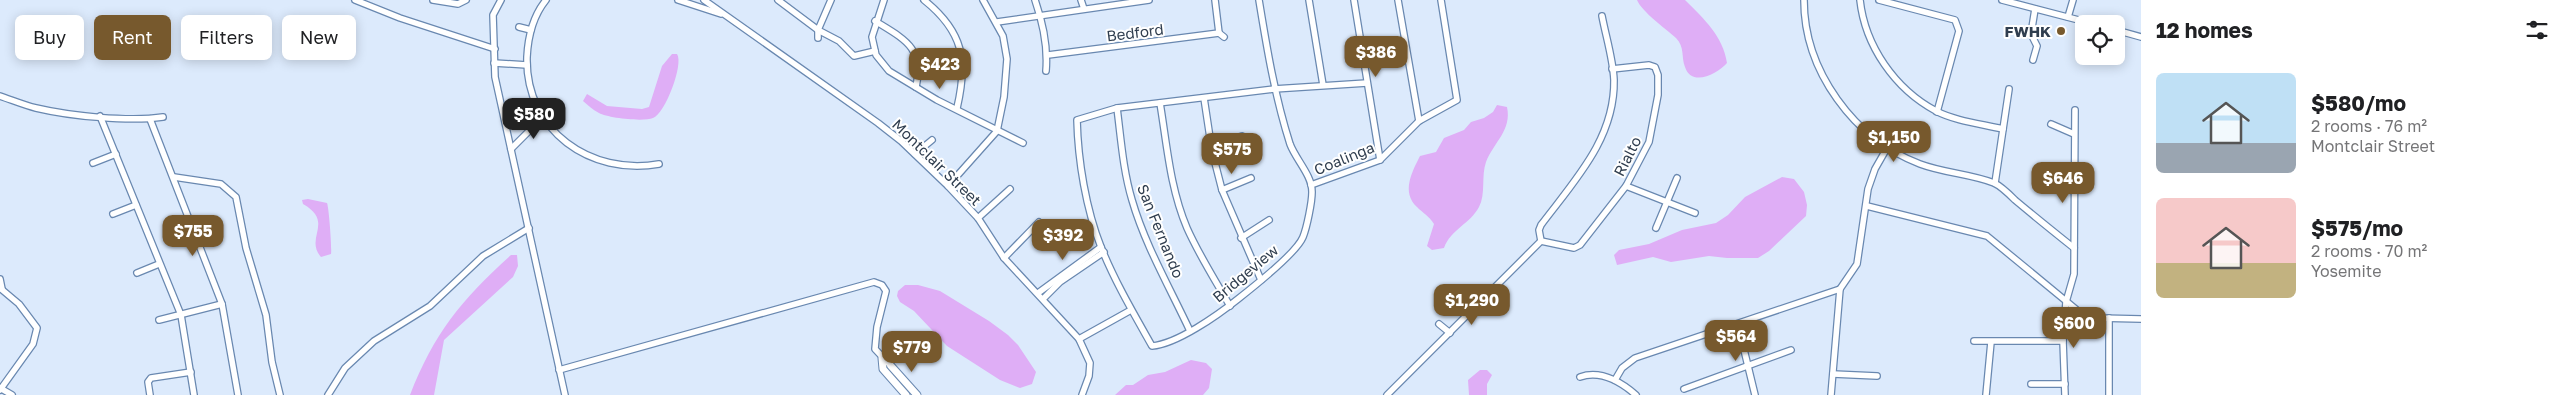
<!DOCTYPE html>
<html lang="en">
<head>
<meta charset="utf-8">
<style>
	:root { --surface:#fff; --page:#f6f6f6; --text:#202124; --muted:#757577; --accent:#77592d }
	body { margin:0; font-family:"Golos Text",sans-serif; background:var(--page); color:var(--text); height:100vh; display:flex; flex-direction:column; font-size:19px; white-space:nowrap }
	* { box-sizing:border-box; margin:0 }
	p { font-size:16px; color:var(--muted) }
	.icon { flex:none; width:28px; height:28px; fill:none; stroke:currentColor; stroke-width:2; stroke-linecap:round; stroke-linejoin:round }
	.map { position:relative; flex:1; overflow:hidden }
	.sheet { display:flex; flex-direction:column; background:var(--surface); width:425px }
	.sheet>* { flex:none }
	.guide { position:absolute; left:15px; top:15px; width:475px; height:45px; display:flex; gap:10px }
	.tools { position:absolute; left:2075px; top:15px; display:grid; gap:10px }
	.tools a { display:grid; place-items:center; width:50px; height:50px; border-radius:8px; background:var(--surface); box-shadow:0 2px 12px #0003; font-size:25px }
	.price { position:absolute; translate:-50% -42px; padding:0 11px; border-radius:10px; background:var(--accent); color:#fff; font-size:16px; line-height:32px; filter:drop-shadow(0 1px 2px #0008) }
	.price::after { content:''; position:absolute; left:50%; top:30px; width:15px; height:11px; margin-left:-8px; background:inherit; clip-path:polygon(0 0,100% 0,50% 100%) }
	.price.current { background:#222; color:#fff }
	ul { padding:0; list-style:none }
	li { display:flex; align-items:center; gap:15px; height:125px; padding:0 15px }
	li span { display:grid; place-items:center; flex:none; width:140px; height:100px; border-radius:8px; color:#555 }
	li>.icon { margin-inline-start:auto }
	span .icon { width:60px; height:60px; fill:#fffc; stroke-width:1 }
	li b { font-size:21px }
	h2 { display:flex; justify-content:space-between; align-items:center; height:60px; padding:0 15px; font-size:21px }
	.pill { padding:0 18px; border-radius:8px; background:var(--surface); box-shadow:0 2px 12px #0003; font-size:18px; line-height:45px }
	.pill.current { background:var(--accent); color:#fff }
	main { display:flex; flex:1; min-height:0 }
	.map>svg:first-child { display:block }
	.water { fill:#dfaef6 }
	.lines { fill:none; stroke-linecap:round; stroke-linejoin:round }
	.minor-casing { stroke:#6988b0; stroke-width:8 }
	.tertiary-casing { stroke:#6988b0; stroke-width:9 }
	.minor { stroke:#fff; stroke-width:5.5 }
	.tertiary { stroke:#fff; stroke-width:7 }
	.poi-dot { fill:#77592d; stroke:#fff; stroke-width:2 }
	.labels { text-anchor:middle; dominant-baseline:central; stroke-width:4; stroke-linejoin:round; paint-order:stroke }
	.poi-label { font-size:15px; font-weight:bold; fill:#303e4f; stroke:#fff; text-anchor:end }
	.street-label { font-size:15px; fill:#303e4f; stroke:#fff }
</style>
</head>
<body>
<main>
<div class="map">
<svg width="2141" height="395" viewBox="0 0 2141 395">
	<rect width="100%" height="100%" fill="#dceafc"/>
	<g class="water">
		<path d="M1637 0H1685C1704 19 1723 36 1727 63 1718 73 1692 88 1685 67 1681 57 1685 47 1676 38 1665 28 1642 12 1637 0Z"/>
		<path d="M672 54H677C684 64 665 114 653 118 643 122 608 118 599 113 593 110 588 105 583 101L587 94 607 106 642 109 649 107 662 66Z"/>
		<path d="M1497 105 1507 107C1512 130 1494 142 1486 162 1481 176 1486 194 1479 207 1470 224 1451 229 1444 248L1432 250 1427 246 1434 224C1429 216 1423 213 1417 207 1401 192 1412 172 1420 156L1436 152 1444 138 1464 130 1471 122 1484 118 1493 112Z"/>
		<polygon points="1782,177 1794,179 1804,192 1807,205 1806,216 1769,251 1758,258 1727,258 1709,256 1671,262 1653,257 1617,265 1614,255 1619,250 1649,244 1682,230 1716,223 1728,215 1745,197"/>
		<path d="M308 199 327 203C329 208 332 249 331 254L321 257C304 238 335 222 303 204L302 200Z"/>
		<path d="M511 255H517L518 266 513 277 444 340 434 395H410C434 333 462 299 511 255Z"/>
		<polygon points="905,285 918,285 940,291 989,321 1008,335 1018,345 1036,372 1032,384 1020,388 1000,380 947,346 914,311 900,302 897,296 898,291"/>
		<polygon points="1191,360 1206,363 1212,369 1209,388 1203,395 1115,395 1126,385 1133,385 1148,375 1165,372"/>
		<polygon points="1480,370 1487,370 1492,375 1487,384 1487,395 1469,395 1468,380"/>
	</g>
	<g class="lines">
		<defs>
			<g id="minor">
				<polyline points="355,0 400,18 495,49"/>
				<polyline points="433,0 458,4 466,0"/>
				<polyline points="501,0 493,15 495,77 565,395"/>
				<path d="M546 0C533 16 528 37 527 57 525 131 591 176 659 164"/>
				<polyline points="678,0 721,14"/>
				<polyline points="704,0 878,123 901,141 948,186 978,218 1004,258 1079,339 1090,363 1089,376 1082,395"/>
				<polyline points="778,0 818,30 839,41 854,56 875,51"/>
				<polyline points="884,0 872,37 876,55 889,71 937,100 1023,143"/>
				<path d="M924 0C964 32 968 61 957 108"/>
				<path d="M1035 0C1043 23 1048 47 1046 71"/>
				<polyline points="1081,0 1084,9"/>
				<polyline points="1215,0 1219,33"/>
				<path d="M1259 0C1267 49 1275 97 1290 144 1296 160 1312 175 1312 192 1312 202 1307 227 1303 237 1297 252 1252 288 1238 299 1218 315 1177 344 1152 346 1134 314 1115 282 1101 247 1086 209 1078 161 1077 120L1117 108 1274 89 1367 83"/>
				<polyline points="1309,0 1323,85"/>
				<polyline points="1354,0 1380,160"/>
				<polyline points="1398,0 1419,121"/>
				<path d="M1804 0C1804 71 1854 139 1920 164 1944 173 1971 174 1994 183 2001 186 2009 194 2015 200 2034 216 2054 232 2074 248"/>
				<path d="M1860 0C1865 46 1895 89 1936 111 1955 121 1982 124 2003 129"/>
				<polyline points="1879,0 1955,20 1959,31 1937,112"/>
				<polyline points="2002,0 2094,24"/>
				<polyline points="2068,17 2073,0"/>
				<path d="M875 21C906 40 924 48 916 87"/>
				<polyline points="997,22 1149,0"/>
				<polyline points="519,27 531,30"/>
				<polyline points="2116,30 2141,37"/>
				<polyline points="818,38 818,30 831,0"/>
				<polyline points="1048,55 1219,33 1224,37"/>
				<polyline points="2033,60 2037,46 2031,34 2035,9"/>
				<polyline points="494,63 527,65"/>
				<path d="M0 96C12 100 24 105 36 108 70 116 129 122 163 117"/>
				<polyline points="1204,98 1212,151 1222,190 1261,280"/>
				<path d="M1160 103C1167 145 1170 188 1187 228 1199 255 1215 280 1230 306"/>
				<path d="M1117 108C1121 139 1123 170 1132 200 1145 245 1170 288 1190 331"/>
				<polyline points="100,116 181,315 194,395"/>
				<polyline points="150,119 222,304 238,395"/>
				<polyline points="2051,124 2074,134"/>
				<polyline points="1211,146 1242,136"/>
				<polyline points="511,149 543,117"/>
				<polyline points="915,154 932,140"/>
				<polyline points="93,163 116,154"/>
				<polyline points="2044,169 2073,191"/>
				<polyline points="174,177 221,184 236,197 246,248 266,315 272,362 280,395"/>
				<polyline points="1995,183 2009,89"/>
				<polyline points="1311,185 1380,160 1419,121 1457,100 1441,0"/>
				<polyline points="948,186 997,131 1004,97 1007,59 1003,36 983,0"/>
				<polyline points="1626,186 1695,213"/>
				<polyline points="1222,190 1251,178"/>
				<polyline points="1867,206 1987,236 2083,315 2098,318 2141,319"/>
				<polyline points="113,214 136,205"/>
				<polyline points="978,218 1010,189"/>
				<polyline points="1656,228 1677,178"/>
				<polyline points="1241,238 1269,220"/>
				<polyline points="1541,241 1574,248 1580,245 1626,186 1649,142 1658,95 1658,75 1655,67 1649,65 1612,69"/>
				<path d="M1541 241 1539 230 1541 225C1574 181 1615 139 1614 80 1613 59 1606 37 1602 16"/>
				<polyline points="1004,258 1039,222"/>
				<polyline points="137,273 159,264"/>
				<polyline points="0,279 2,289"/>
				<polyline points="0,288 19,304 37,328 33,344 0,390"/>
				<polyline points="1038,293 1101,247"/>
				<polyline points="1043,299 1060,282 1104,252"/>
				<polyline points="159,320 222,304"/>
				<polyline points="1439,324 1450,333"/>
				<polyline points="1738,325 1755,395"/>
				<polyline points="1079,339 1131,310"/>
				<polyline points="1974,341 2063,341"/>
				<polyline points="559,370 874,282 882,285 886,291 877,327 875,349 891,366"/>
				<polyline points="1833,374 1877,376"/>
				<path d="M1580 377C1600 370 1621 382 1636 395"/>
				<polyline points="1615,380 1622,368 1635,358 1840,289 1857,264 1868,189 1875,169 1887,148"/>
				<polyline points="2031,384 2065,384"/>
				<polyline points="0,388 12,395"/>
				<polyline points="1684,389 1791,350"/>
				<polyline points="150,395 148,382 151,378 191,372"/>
				<polyline points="328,395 345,368 374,341 430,306 483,256 529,228"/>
				<polyline points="1387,395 1541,241"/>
				<polyline points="1831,395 1840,289"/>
				<polyline points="1986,395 1991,342"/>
				<polyline points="2065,395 2063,341 2066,302 2074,274 2075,110"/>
				<polyline points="2109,395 2109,318"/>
			</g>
			<g id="tertiary">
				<polyline points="882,358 883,369 906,395"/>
				<polyline points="891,366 917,395"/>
			</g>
		</defs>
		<use href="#minor" class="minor-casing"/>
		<use href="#tertiary" class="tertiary-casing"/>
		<use href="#minor" class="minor"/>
		<use href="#tertiary" class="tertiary"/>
	</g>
	<circle class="poi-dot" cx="2061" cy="31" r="5"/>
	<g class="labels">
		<g class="poi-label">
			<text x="2051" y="31">FWHK</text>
		</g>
		<g class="street-label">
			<text transform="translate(1135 32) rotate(-7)">Bedford</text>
			<text transform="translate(1627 156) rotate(-63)">Rialto</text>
			<text transform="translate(1344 158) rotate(-22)">Coalinga</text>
			<text transform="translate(937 162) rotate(44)">Montclair Street</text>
			<text transform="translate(1161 231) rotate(68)">San Fernando</text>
			<text transform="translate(1245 273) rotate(-40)">Bridgeview</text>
		</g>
	</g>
</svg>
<div class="tools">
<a><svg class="icon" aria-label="locate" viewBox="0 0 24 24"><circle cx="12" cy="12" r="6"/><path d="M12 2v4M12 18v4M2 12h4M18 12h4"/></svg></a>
</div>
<b class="price" style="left:1376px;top:78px">$386</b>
<b class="price" style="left:940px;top:90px">$423</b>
<b class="price current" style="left:534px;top:140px">$580</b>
<b class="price" style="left:1894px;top:163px">$1,150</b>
<b class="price" style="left:1232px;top:175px">$575</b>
<b class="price" style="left:2063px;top:204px">$646</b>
<b class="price" style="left:193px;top:257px">$755</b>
<b class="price" style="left:1063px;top:261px">$392</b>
<b class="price" style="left:1472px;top:326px">$1,290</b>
<b class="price" style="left:2074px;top:349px">$600</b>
<b class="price" style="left:1736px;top:362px">$564</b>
<b class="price" style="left:912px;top:373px">$779</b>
<div class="guide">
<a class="pill">Buy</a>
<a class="pill current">Rent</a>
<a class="pill">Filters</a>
<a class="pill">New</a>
</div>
</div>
<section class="sheet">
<h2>12 homes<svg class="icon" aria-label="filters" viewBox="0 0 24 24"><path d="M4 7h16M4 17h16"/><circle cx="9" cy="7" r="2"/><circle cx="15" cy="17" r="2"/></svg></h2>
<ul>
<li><span style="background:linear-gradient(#bfe0f5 70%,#9aa5b1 0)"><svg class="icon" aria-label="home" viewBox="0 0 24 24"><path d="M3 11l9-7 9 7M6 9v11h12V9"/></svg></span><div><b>$580/mo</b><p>2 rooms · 76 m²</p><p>Montclair Street</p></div></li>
<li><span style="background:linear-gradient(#f6c9c9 65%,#c2b280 0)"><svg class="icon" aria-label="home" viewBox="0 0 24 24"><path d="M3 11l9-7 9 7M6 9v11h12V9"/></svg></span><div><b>$575/mo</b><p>2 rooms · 70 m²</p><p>Yosemite</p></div></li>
</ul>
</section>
</main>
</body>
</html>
